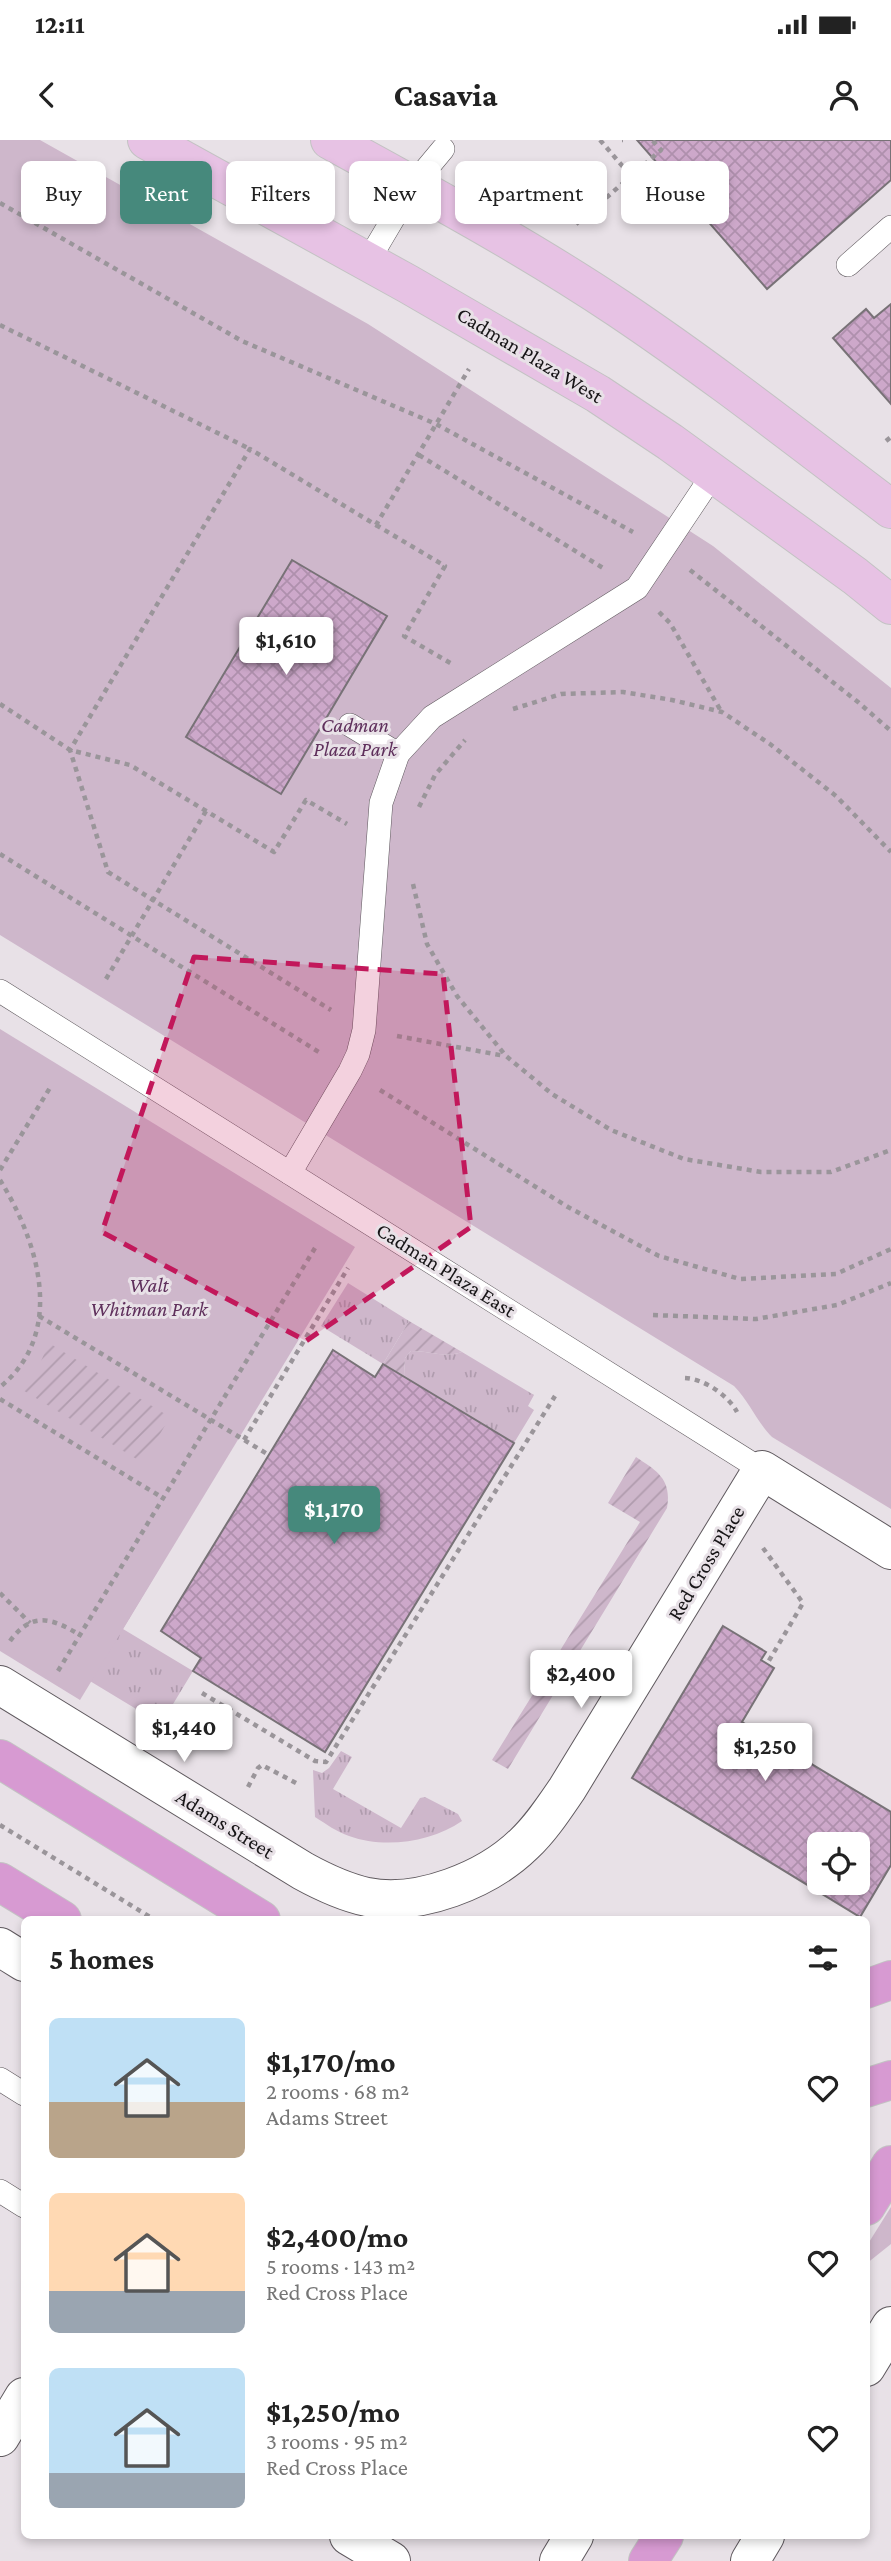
<!DOCTYPE html>
<html lang="en">
<head>
<meta charset="utf-8">
<style>
	:root { --surface:#fff; --page:#f2f2f2; --text:#222; --muted:#767676; --accent:#46897c }
	body { margin:0; font-family:"Crimson Pro",serif; background:var(--page); color:var(--text); height:100vh; display:flex; flex-direction:column; font-size:26px; white-space:nowrap }
	* { box-sizing:border-box; margin:0 }
	p { font-size:23px; color:var(--muted) }
	.icon { flex:none; width:38px; height:38px; fill:none; stroke:currentColor; stroke-width:2; stroke-linecap:round; stroke-linejoin:round }
	.map { position:relative; flex:1; overflow:hidden }
	.side { position:absolute; left:21px; top:1776px; width:849px; height:623px; display:flex; flex-direction:column; background:var(--surface); border-radius:10px; box-shadow:0 4px 10px #0003 }
	.side>* { flex:none }
	.hud { position:absolute; left:21px; top:21px; width:850px; height:63px; display:flex; gap:14px }
	.controls { position:absolute; left:807px; top:1692px; display:grid; gap:14px }
	.controls a { display:grid; place-items:center; width:63px; height:63px; border-radius:10px; background:var(--surface); box-shadow:0 4px 10px #0003; font-size:35px }
	.price { position:absolute; translate:-50% -60px; padding:0 16px; border-radius:7px; background:#fff; color:#222; font-size:23px; line-height:46px; filter:drop-shadow(0 2px 4px #0008) }
	.price::after { content:''; position:absolute; left:50%; top:42px; width:21px; height:16px; margin-left:-10px; background:inherit; clip-path:polygon(0 0,100% 0,50% 100%) }
	.price.on { background:var(--accent); color:#fff }
	ul { padding:0; list-style:none }
	li { display:flex; align-items:center; gap:21px; height:175px; padding:0 28px }
	li span { display:grid; place-items:center; flex:none; width:196px; height:140px; border-radius:10px; color:#555 }
	li>.icon { margin-inline-start:auto }
	span .icon { width:84px; height:84px; fill:#fffc; stroke-width:1 }
	li b { font-size:30px }
	h2 { display:flex; justify-content:space-between; align-items:center; height:84px; padding:0 28px; font-size:30px }
	.chip { padding:0 24px; border-radius:10px; background:var(--surface); box-shadow:0 4px 10px #0003; font-size:24px; line-height:63px }
	.chip.on { background:var(--accent); color:#fff }
	.status { display:flex; justify-content:space-between; align-items:center; height:49px; padding:0 35px; background:var(--surface); direction:ltr }
	.status svg { height:19px; fill:currentColor }
	header { display:flex; justify-content:space-between; align-items:center; height:91px; padding:0 28px; background:var(--surface); font-size:32px; font-weight:700 }
	.map>svg:first-child { display:block }
	.grass { fill:url(#grass-tufts) }
	.park { fill:#ceb7cb }
	.garden { fill:url(#garden-furrows) }
	.building { fill:url(#building-cross-hatch); stroke:#787277; stroke-width:2; fill-rule:evenodd }
	.lines { fill:none; stroke-linecap:round; stroke-linejoin:round }
	.lane-casing { stroke:#5f595e; stroke-width:24 }
	.street-casing { stroke:#5f595e; stroke-width:40 }
	.primary-casing { stroke:#c3c2c3; stroke-width:40 }
	.highway-casing { stroke:#c3c2c3; stroke-width:40 }
	.path { stroke:#9a959a; stroke-width:4.5; stroke-dasharray:5 5; stroke-linecap:butt }
	.lane { stroke:#fff; stroke-width:23 }
	.street { stroke:#fff; stroke-width:38 }
	.primary { stroke:#e7c2e4; stroke-width:38 }
	.highway { stroke:#d79ad2; stroke-width:38 }
	.marked { fill:#c2185b; fill-opacity:0.2; stroke:#c2185b; stroke-width:5; stroke-dasharray:14 9; stroke-linejoin:round }
	.labels { text-anchor:middle; dominant-baseline:central; stroke-width:6; stroke-linejoin:round; paint-order:stroke }
	.street-label { font-size:21px; fill:#171517; stroke:#e8e1e7 }
	.park-label { font-size:21px; font-style:italic; fill:#5f305c; stroke:#e8e1e7 }
</style>
</head>
<body>
<div class="status"><b>12:11</b><svg viewBox="0 0 49 12"><path d="M0 12V9h3v3zM5 12V6h3v6zM10 12V3h3v9zM15 12V0h3v12zM26 1h20v11H26zM47 4h2v5h-2z"/></svg></div>
<header><svg class="icon" aria-label="back" viewBox="0 0 24 24"><path d="M15 5l-7 7 7 7"/></svg>Casavia<svg class="icon" aria-label="person" viewBox="0 0 24 24"><circle cx="12" cy="8" r="4"/><path d="M4 21q1-7 8-7t8 7"/></svg></header>
<div class="map">
<svg width="891" height="2421" viewBox="0 0 891 2421">
	<defs>
		<pattern id="grass-tufts" width="24" height="20" patternUnits="userSpaceOnUse" patternTransform="scale(1.75)"><rect width="24" height="20" fill="#ceb7cb"/><path d="M3 7l-1-3M5 7V3M7 7l1-3M15 17l-1-3M17 17v-4M19 17l1-3" fill="none" stroke="#b09cae"/></pattern>
		<pattern id="garden-furrows" width="10" height="10" patternUnits="userSpaceOnUse" patternTransform="scale(1.75)"><rect width="10" height="10" fill="#ceb7cb"/><path d="M-1 1l2-2M0 10L10 0M9 11l2-2" fill="none" stroke="#b09cae"/></pattern>
		<pattern id="building-cross-hatch" width="8" height="8" patternUnits="userSpaceOnUse" patternTransform="scale(1.75)"><rect width="8" height="8" fill="#cda8ca"/><path d="M0 0l8 8M0 8l8-8" fill="none" stroke="#af90ad"/></pattern>
	</defs>
	<rect width="100%" height="100%" fill="#e8e1e7"/>
	<g class="grass">
		<polygon points="348,1143 409,1181 383,1224 321,1186"/>
		<path d="M411 1211C430 1211 444 1218 462 1212L534 1255 528 1266 534 1270 514 1303 404 1237 405 1218Z"/>
		<polygon points="166,1417 123,1489 193,1531 161,1584 75,1532"/>
		<path d="M341 1611 352 1617 333 1649 401 1688 420 1658 425 1657 458 1674 462 1681C431 1702 385 1709 349 1696 337 1692 326 1684 315 1677L313 1630 322 1633 329 1628Z"/>
	</g>
	<g class="park">
		<path d="M0 0H40L368 184 508 274 713 406 891 548V1369L772 1297C757 1282 749 1261 734 1246L0 795Z"/>
		<polygon points="0,889 355,1107 80,1560 0,1511"/>
		<polygon points="891,2067 891,2104 866,2124 866,2107"/>
	</g>
	<g class="garden">
		<path d="M409 1181 462 1212C444 1218 430 1211 411 1211L405 1218 404 1237 383 1224Z"/>
		<polygon points="49,1203 170,1277 143,1323 21,1249 38,1228"/>
		<path d="M636 1317C657 1331 672 1339 667 1368L508 1629 492 1620 640 1382 608 1363Z"/>
	</g>
	<g class="building">
		<polygon points="637,0 891,0 891,40 767,149"/>
		<polygon points="891,164 891,264 833,198 866,169 874,178"/>
		<polygon points="292,420 387,476 281,654 186,597"/>
		<polygon points="333,1210 375,1237 383,1224 514,1303 325,1612 193,1531 201,1518 161,1491"/>
		<path d="M723 1486 766 1512 761 1520 774 1528 742 1582 891 1672V1725L860 1777 632 1638ZM819 1704H858V1743H819Z"/>
	</g>
	<g class="lines">
		<defs>
			<g id="lane">
				<polyline points="368,121 413,45 443,9"/>
				<polyline points="848,125 891,87"/>
				<polyline points="350,585 398,614"/>
				<polyline points="0,851 762,1330"/>
				<polyline points="290,1033 350,931 358,914 364,890 381,663 398,614 432,577 637,448 714,333"/>
				<polyline points="0,1939 24,1954"/>
				<polyline points="0,2051 24,2066"/>
			</g>
			<g id="street">
				<path d="M0 1545 303 1731C323 1742 344 1752 367 1757 419 1767 487 1740 524 1704 541 1688 554 1668 567 1649L762 1330 891 1410"/>
				<polyline points="0,1807 24,1822"/>
				<polyline points="866,2227 891,2186"/>
				<polyline points="0,2297 24,2257"/>
				<polyline points="349,2396 391,2421"/>
				<polyline points="559,2421 574,2396"/>
				<polyline points="750,2421 765,2396"/>
			</g>
			<g id="primary">
				<polyline points="147,0 408,144 598,254 670,302 855,436 891,465"/>
				<path d="M330 0C427 53 525 106 618 168 712 231 801 301 891 369"/>
			</g>
			<g id="highway">
				<polyline points="0,1619 261,1780"/>
				<polyline points="0,1742 62,1780"/>
				<polyline points="866,1849 891,1840"/>
				<polyline points="866,1948 891,1940"/>
				<polyline points="866,2066 891,2025"/>
				<polyline points="648,2421 664,2396"/>
			</g>
		</defs>
		<use href="#lane" class="lane-casing"/>
		<use href="#street" class="street-casing"/>
		<use href="#primary" class="primary-casing"/>
		<use href="#highway" class="highway-casing"/>
		<g class="path">
			<polyline points="600,0 631,36"/>
			<polyline points="622,0 623,0"/>
			<polyline points="0,63 242,201 436,284 633,392"/>
			<polyline points="576,84 661,10 652,0"/>
			<polyline points="0,185 250,309"/>
			<polyline points="886,301 891,297"/>
			<polyline points="419,315 603,428"/>
			<polyline points="376,385 445,426 404,496 452,524"/>
			<polyline points="690,430 858,562 891,591"/>
			<polyline points="659,472 670,483 721,571"/>
			<polyline points="0,564 70,610 130,625 274,712 306,660 347,684"/>
			<polyline points="513,569 561,554 623,552 672,560 722,572 770,604 836,656 891,712"/>
			<polyline points="419,667 435,635 465,600"/>
			<polyline points="206,671 153,760 331,870"/>
			<polyline points="0,714 322,914"/>
			<polyline points="413,744 427,804 457,856 506,916 552,954 611,990 684,1019 761,1032 831,1032 891,1010"/>
			<polyline points="106,839 153,760 108,732 70,610 250,309 376,385 469,229"/>
			<polyline points="397,896 505,916"/>
			<polyline points="380,950 568,1067 659,1116 740,1139 836,1134 891,1109"/>
			<polyline points="0,1030 51,946"/>
			<path d="M0 1040C38 1101 67 1193 0 1247"/>
			<polyline points="653,1175 756,1179 837,1165 891,1143"/>
			<polyline points="39,1176 269,1315"/>
			<path d="M685 1238C704 1239 728 1255 737 1272"/>
			<polyline points="0,1259 163,1358"/>
			<polyline points="244,1300 348,1128"/>
			<polyline points="763,1408 803,1463 767,1524"/>
			<polyline points="0,1453 30,1483"/>
			<path d="M10 1501C32 1471 52 1478 80 1495"/>
			<polyline points="58,1531 315,1108"/>
			<polyline points="202,1553 300,1612 315,1621 326,1622 555,1256"/>
			<polyline points="248,1647 258,1628 262,1625 296,1643"/>
			<polyline points="0,1685 155,1780"/>
		</g>
		<use href="#lane" class="lane"/>
		<use href="#street" class="street"/>
		<use href="#primary" class="primary"/>
		<use href="#highway" class="highway"/>
	</g>
	<path class="marked" d="M194 817 443 834 471 1087 306 1201 102 1092Z"/>
	<g class="labels">
		<g class="street-label">
			<text transform="translate(530 215) rotate(31)">Cadman Plaza West</text>
			<text transform="translate(446 1130) rotate(32)">Cadman Plaza East</text>
			<text transform="translate(706 1423) rotate(-59)">Red Cross Place</text>
			<text transform="translate(225 1684) rotate(32)">Adams Street</text>
		</g>
		<g class="park-label">
			<text x="355" y="585">Cadman<tspan x="355" dy="24">Plaza Park</tspan></text>
			<text x="149" y="1145">Walt<tspan x="149" dy="24">Whitman Park</tspan></text>
		</g>
	</g>
</svg>
<div class="controls">
<a><svg class="icon" aria-label="locate" viewBox="0 0 24 24"><circle cx="12" cy="12" r="6"/><path d="M12 2v4M12 18v4M2 12h4M18 12h4"/></svg></a>
</div>
<b class="price" style="left:286px;top:537px">$1,610</b>
<b class="price on" style="left:334px;top:1406px">$1,170</b>
<b class="price" style="left:581px;top:1570px">$2,400</b>
<b class="price" style="left:184px;top:1624px">$1,440</b>
<b class="price" style="left:765px;top:1643px">$1,250</b>
<div class="hud">
<a class="chip">Buy</a>
<a class="chip on">Rent</a>
<a class="chip">Filters</a>
<a class="chip">New</a>
<a class="chip">Apartment</a>
<a class="chip">House</a>
</div>
<section class="side">
<h2>5 homes<svg class="icon" aria-label="filters" viewBox="0 0 24 24"><path d="M4 7h16M4 17h16"/><circle cx="9" cy="7" r="2"/><circle cx="15" cy="17" r="2"/></svg></h2>
<ul>
<li><span style="background:linear-gradient(#bfe0f5 60%,#b9a48a 0)"><svg class="icon" aria-label="home" viewBox="0 0 24 24"><path d="M3 11l9-7 9 7M6 9v11h12V9"/></svg></span><div><b>$1,170/mo</b><p>2 rooms · 68 m²</p><p>Adams Street</p></div><svg class="icon" aria-label="heart" viewBox="0 0 24 24"><path d="M12 20l-8-8c-3-5 5-10 8-4 3-6 11-1 8 4z"/></svg></li>
<li><span style="background:linear-gradient(#ffd9b3 70%,#9aa5b1 0)"><svg class="icon" aria-label="home" viewBox="0 0 24 24"><path d="M3 11l9-7 9 7M6 9v11h12V9"/></svg></span><div><b>$2,400/mo</b><p>5 rooms · 143 m²</p><p>Red Cross Place</p></div><svg class="icon" aria-label="heart" viewBox="0 0 24 24"><path d="M12 20l-8-8c-3-5 5-10 8-4 3-6 11-1 8 4z"/></svg></li>
<li><span style="background:linear-gradient(#bfe0f5 75%,#9aa5b1 0)"><svg class="icon" aria-label="home" viewBox="0 0 24 24"><path d="M3 11l9-7 9 7M6 9v11h12V9"/></svg></span><div><b>$1,250/mo</b><p>3 rooms · 95 m²</p><p>Red Cross Place</p></div><svg class="icon" aria-label="heart" viewBox="0 0 24 24"><path d="M12 20l-8-8c-3-5 5-10 8-4 3-6 11-1 8 4z"/></svg></li>
</ul>
</section>
</div>
</body>
</html>
